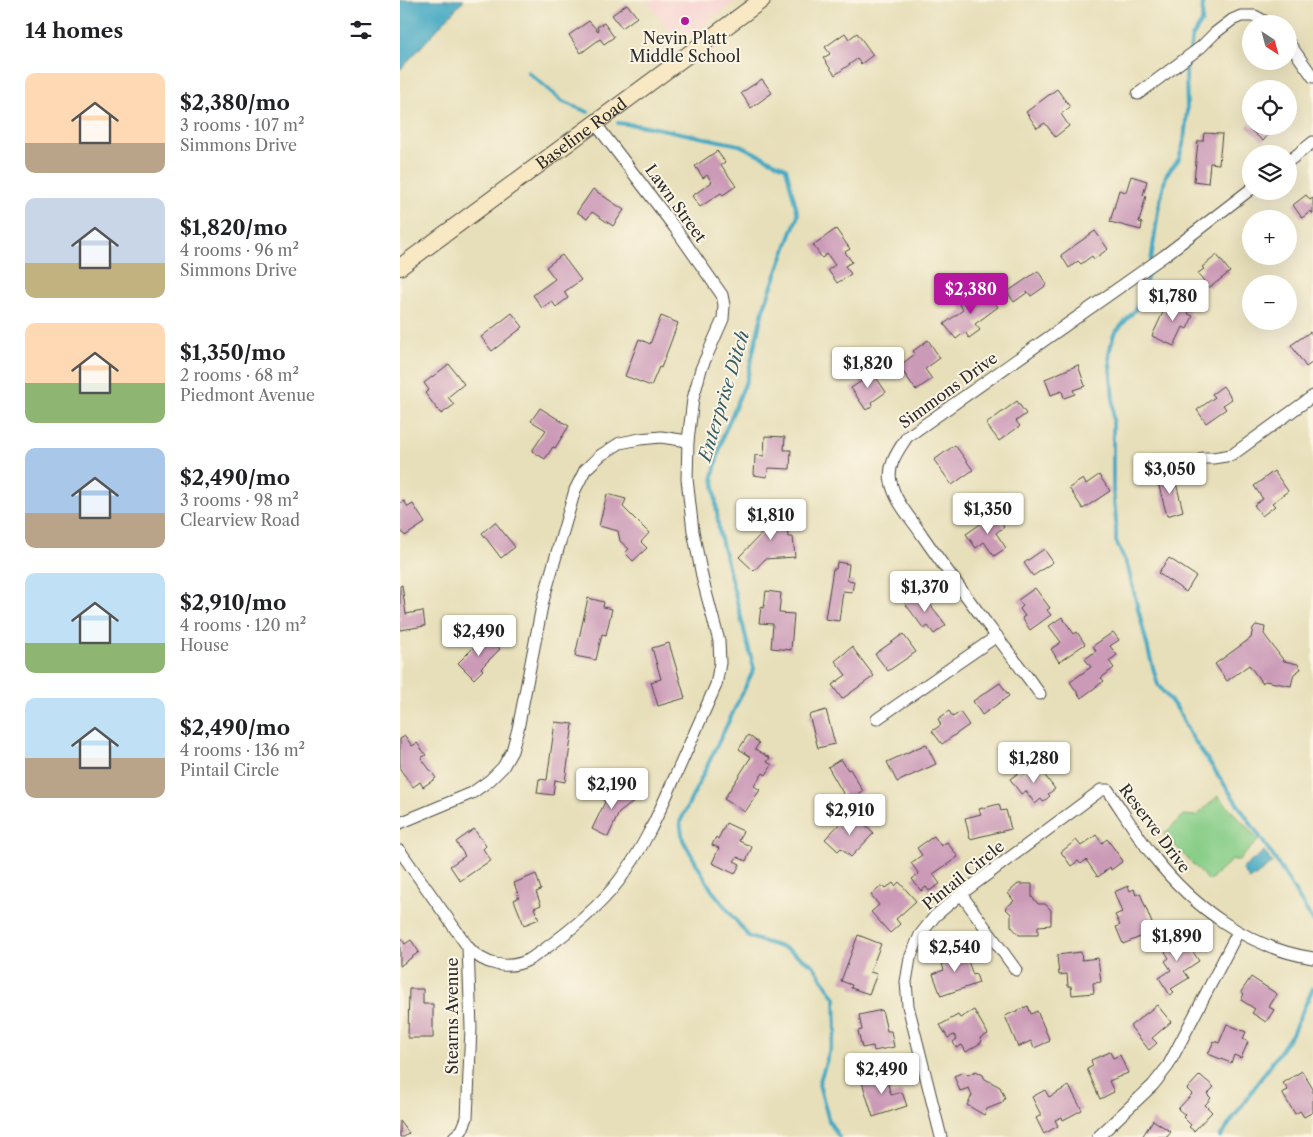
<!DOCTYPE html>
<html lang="en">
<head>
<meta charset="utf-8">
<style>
	:root { --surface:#fff; --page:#f2f2f2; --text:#202124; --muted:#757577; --accent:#b5179e }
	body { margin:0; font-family:"Libre Caslon Text",serif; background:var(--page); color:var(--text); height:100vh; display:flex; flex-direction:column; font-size:19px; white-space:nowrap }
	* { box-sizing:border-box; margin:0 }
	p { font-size:16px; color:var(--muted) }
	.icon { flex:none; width:28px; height:28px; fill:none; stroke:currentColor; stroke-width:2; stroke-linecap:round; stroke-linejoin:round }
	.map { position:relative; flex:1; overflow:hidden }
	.panel { display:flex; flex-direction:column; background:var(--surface); width:400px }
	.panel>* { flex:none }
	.needle { width:32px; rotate:144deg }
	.controls { position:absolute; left:842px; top:15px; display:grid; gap:10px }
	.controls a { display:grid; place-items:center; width:55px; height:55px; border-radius:50%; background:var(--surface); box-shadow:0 5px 20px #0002; font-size:25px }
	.price { position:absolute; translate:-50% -42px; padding:0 11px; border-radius:5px; background:#fff; color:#222; font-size:16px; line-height:32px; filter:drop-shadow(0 1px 2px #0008) }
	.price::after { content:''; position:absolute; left:50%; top:30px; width:15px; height:11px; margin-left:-8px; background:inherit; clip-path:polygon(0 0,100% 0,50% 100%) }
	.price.selected { background:var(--accent); color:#fff }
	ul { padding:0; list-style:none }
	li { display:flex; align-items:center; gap:15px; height:125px; padding:0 25px }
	li span { display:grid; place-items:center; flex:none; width:140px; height:100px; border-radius:10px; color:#555 }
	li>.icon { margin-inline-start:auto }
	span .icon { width:60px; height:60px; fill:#fffc; stroke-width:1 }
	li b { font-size:21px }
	h2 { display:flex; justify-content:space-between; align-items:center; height:60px; padding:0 25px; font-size:21px }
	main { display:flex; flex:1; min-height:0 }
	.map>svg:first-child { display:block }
	.built { fill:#f7d0d0 }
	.green { fill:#87cd87; stroke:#597c59 }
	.water { fill:#42a8c2; stroke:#366a76 }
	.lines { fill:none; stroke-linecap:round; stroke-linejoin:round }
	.stream { stroke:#42a8c2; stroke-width:4 }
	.building { fill:#cb9ab7 }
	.street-casing { stroke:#474640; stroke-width:13 }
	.secondary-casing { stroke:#474640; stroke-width:18 }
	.street { stroke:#fff; stroke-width:11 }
	.secondary { stroke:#f8e8c3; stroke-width:16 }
	.poi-dot { fill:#b5179e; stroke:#fcf5e5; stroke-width:2 }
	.labels { text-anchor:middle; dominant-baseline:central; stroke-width:4; stroke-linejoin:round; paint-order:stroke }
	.poi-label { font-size:16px; fill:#2b2b2b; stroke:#fcf5e5 }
	.street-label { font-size:16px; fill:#2b2b2b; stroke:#fcf5e5 }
	.water-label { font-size:18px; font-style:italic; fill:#345d67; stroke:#fcf5e5 }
</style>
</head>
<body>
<main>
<section class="panel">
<h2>14 homes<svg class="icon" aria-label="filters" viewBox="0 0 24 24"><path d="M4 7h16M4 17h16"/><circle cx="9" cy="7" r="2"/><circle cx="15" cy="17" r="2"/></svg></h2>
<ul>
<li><span style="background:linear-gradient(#ffd9b3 70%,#b9a48a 0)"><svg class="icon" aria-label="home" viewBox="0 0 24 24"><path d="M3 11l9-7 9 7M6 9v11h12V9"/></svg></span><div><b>$2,380/mo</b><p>3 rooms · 107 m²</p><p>Simmons Drive</p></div></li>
<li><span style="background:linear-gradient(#c9d6e8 65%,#c2b280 0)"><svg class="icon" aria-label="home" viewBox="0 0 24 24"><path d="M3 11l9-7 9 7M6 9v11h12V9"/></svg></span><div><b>$1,820/mo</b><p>4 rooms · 96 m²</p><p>Simmons Drive</p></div></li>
<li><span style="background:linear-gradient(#ffd9b3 60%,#8fb573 0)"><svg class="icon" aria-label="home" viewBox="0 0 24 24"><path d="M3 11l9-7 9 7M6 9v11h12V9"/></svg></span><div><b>$1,350/mo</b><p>2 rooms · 68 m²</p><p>Piedmont Avenue</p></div></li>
<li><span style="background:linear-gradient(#a9c7e8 65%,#b9a48a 0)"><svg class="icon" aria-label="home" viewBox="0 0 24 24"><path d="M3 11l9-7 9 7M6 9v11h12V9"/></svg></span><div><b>$2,490/mo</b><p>3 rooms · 98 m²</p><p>Clearview Road</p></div></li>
<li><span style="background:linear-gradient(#bfe0f5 70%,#8fb573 0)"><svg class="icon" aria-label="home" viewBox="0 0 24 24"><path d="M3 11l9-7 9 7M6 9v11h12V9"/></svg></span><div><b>$2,910/mo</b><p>4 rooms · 120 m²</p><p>House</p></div></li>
<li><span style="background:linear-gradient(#bfe0f5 60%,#b9a48a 0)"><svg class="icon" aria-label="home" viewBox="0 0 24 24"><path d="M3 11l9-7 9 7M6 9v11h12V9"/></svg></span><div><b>$2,490/mo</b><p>4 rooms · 136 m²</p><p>Pintail Circle</p></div></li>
</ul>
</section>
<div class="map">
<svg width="913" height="1137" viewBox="0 0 913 1137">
	<rect width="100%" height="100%" fill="#fcf5e5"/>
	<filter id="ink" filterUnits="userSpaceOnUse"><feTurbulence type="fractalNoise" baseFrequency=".02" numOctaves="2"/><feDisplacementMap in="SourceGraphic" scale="10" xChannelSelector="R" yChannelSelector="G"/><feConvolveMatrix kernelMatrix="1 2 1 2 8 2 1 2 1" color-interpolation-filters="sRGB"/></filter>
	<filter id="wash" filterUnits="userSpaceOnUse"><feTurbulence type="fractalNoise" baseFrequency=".0096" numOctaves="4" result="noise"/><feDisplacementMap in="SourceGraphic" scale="20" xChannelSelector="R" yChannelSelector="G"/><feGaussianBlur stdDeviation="1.12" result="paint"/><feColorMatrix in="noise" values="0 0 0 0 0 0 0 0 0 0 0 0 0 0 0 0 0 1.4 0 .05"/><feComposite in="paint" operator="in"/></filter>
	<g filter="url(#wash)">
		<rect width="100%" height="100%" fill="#e7dfb9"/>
		<polygon class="built" points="247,0 337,0 278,43"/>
		<polygon class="green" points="818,796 859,840 839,860 832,860 809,881 764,834 783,815 796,816"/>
		<g class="water">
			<polygon points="0,0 64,0 0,70"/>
			<polygon points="864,851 872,863 850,880 842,869"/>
		</g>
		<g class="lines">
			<g class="stream">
				<polyline points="790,52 792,37 802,22 803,0"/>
				<polyline points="128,72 163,102 188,112"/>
				<polyline points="218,123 251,127 339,145 386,168 398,215 363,310 347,379 323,436 313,476 319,531 354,669 280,822 283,840 311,889 349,937 387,949 413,965 435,998 436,1031 419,1084 429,1121 439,1137"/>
				<polyline points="751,261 758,211 766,175 779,159 784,141 787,111 786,71 788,61"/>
				<polyline points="749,271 742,296 735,310 714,334 709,353 713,399 713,489 716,521 716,541 728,568 750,657 758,685 778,710 790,734 877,862 913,921"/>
				<polyline points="820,1137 892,1034 913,988"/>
			</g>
		</g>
		<g id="blocks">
			<g class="building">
				<polygon points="227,4 237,17 222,28 212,15"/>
				<polygon points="189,21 198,31 199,30 197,27 204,23 214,37 204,44 200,39 181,53 169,35"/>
				<polygon points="445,33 449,39 457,33 473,55 461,64 457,59 435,75 423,58 430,54 425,47"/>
				<polygon points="362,79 372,93 351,108 341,93"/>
				<polygon points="657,89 670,107 661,114 669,126 655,137 645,123 637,128 626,112"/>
				<polygon points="851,122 851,126 876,126 863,141 847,127"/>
				<polygon points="804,133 822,134 819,164 810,163 808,183 794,181 798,141 803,141"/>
				<polygon points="317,151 325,162 321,165 336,186 323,195 321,193 300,207 292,196 312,182 307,175 303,178 295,166"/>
				<polygon points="731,176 747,181 743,195 746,196 739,222 742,223 741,230 710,222 719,190 726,192"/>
				<polygon points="193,189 224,210 213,226 192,212 187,219 177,212"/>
				<polygon points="906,195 910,200 913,198 913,214 911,211 902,218 893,205"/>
				<polygon points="436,229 450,249 445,252 452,262 445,266 451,274 437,283 428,270 435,265 427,254 422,258 413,245"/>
				<polygon points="695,231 708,249 694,259 692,256 681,264 678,261 669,268 661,255"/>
				<polygon points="162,255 181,280 164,292 168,298 156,307 152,301 142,308 133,295 155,279 146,267"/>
				<polygon points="817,255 830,272 809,288 798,273 804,269 802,267"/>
				<polygon points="638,271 647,285 631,296 628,292 614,302 607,292"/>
				<polygon points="586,291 598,307 575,324 580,330 569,338 565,332 556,339 544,324 563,310 558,302 570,293 574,300"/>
				<polygon points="774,297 792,305 788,314 793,316 787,329 783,327 774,346 752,336 766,306 769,308"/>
				<polygon points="112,313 123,327 92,351 81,337"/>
				<polygon points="261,316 278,323 261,368 259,367 251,386 225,376 239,339 250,344"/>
				<polygon points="910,332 913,336 913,362 906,367 891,345"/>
				<polygon points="528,340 540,358 525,369 532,379 516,390 499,366 515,354 513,351"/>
				<polygon points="49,364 64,384 48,397 54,405 41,414 25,393 29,390 24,383"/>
				<polygon points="678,365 685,386 673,390 675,394 664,398 662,391 651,395 645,379"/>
				<polygon points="469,367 486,392 472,402 473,405 466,410 451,388 462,381 457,375"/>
				<polygon points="823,386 832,399 823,405 826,409 806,423 797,410 815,397 812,394"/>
				<polygon points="617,401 626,414 616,421 620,426 599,441 586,424"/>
				<polygon points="140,408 169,426 155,448 153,447 145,459 132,451 146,430 131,421"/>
				<polygon points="365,436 385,437 384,450 391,450 390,469 368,468 367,477 354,475 355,455 364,456"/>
				<polygon points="555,445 573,470 552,485 534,460"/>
				<polygon points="874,471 888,491 872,503 875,506 862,516 854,505 863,499 854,486"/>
				<polygon points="699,475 710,491 683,509 669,488 683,479 686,484"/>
				<polygon points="774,475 783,511 767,516 757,479"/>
				<polygon points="207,494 226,499 223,507 249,533 241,542 247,548 233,561 225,553 229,549 220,541 218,531 199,526"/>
				<polygon points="4,501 8,507 13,504 25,523 5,536 0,529 0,503"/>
				<polygon points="386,510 388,537 393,537 395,557 365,559 354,571 339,557 362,533 362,525 366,521 365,512"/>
				<polygon points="595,514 604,527 596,533 606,548 594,556 584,542 576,548 566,534"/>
				<polygon points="95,522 115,547 101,558 82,533"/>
				<polygon points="644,549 653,562 633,576 624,563"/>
				<polygon points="769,558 796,576 786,592 758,573"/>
				<polygon points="437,562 449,564 447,580 454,581 452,592 443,591 439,621 425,619 433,569 436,569"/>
				<polygon points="2,585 6,614 23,611 25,626 0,630 0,586"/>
				<polygon points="635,588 650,608 647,610 651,615 630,630 622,618 625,616 620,609 623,606 618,600"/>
				<polygon points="519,590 546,625 534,634 528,626 524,629 504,602"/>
				<polygon points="366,591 381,593 379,613 394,614 391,650 371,648 373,624 359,623 361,607 364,608"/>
				<polygon points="188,598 204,602 203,607 212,609 206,635 202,634 196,660 175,656"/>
				<polygon points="662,617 674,634 677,632 685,644 659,662 651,649 661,642 649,626"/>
				<polygon points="856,625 865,627 864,634 884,661 898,664 901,669 894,674 891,686 865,681 862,683 849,665 827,681 815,664 851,638 853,628"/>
				<polygon points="713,632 719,640 710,646 717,655 709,661 714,668 701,678 704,681 681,698 670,682 691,667 685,659 696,651 693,646"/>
				<polygon points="503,634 516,652 488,671 475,654"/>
				<polygon points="86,635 100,649 81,668 83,670 74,679 58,663"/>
				<polygon points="269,643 285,698 258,706 251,682 261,679 252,648"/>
				<polygon points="452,647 474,676 442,699 432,685 446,675 435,661"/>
				<polygon points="600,683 609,696 582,715 573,701"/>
				<polygon points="426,710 435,744 418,748 409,715"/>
				<polygon points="549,711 553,717 560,712 569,725 542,744 532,731 541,725 538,719"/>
				<polygon points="155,722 173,724 165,782 155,780 153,795 137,793 139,779 147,780"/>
				<polygon points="348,735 359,743 355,749 370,758 367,762 372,765 366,775 363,773 354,786 360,790 345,812 324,799 351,757 339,749"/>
				<polygon points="5,736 12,746 17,743 26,755 21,758 36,778 23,787 20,782 13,787 0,769 0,739"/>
				<polygon points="526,744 536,764 497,782 487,762"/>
				<polygon points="441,759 448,770 450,769 463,791 447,800 428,767"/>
				<polygon points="637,765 655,789 648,794 650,796 643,802 641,799 635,804 626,791 621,794 610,779 621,771 624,774"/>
				<polygon points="225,787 236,800 219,813 208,837 192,829 205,802 202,798 211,790 215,795"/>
				<polygon points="599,804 601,811 606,810 611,829 570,839 565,818 581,814 579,809"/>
				<polygon points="448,815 455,822 459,819 474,833 451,857 441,848 438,851 425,839"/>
				<polygon points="326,823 343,831 339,841 352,847 346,861 337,857 334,861 340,864 335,874 312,863 319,848 312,845 316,837 318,839"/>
				<polygon points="74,829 86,846 83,849 91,860 60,881 50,866 65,856 56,842"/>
				<polygon points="696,835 702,843 707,839 723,861 711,870 710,867 698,877 686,860 681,864 678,861 671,866 661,852 676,840 681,846"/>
				<polygon points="534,836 541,846 547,842 558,857 533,874 540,884 529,891 526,887 521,891 512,879 519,874 511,863 522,855 517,848"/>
				<polygon points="136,874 141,890 136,892 141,905 134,908 139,919 124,925 114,900 119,897 114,883"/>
				<polygon points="499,882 516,901 496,919 500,924 490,933 471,912 479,905 471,895 483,885 486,888 493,883 495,886"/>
				<polygon points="618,884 632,884 632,897 638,904 645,904 651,910 651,925 638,926 638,935 619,935 611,926 611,914 605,908 614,901 608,893"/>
				<polygon points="728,886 730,891 734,889 736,895 740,893 755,931 723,944 716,927 720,925 715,915 722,912 714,892"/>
				<polygon points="775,934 780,941 784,938 799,961 784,971 789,978 771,989 774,992 770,995 759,978 771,970 765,961 769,958 760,944"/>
				<polygon points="458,935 481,944 470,972 477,974 469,994 451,988 452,985 441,981"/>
				<polygon points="0,937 5,944 11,940 19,952 0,966"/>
				<polygon points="563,947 573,975 576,974 579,983 541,996 533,974 544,970 539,955"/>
				<polygon points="681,952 682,960 698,958 701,982 693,983 694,993 672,995 671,986 668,986 667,974 659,975 657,955"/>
				<polygon points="851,977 877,994 869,1007 874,1010 866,1022 852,1013 855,1009 841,1000 844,994 841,992"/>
				<polygon points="9,989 23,989 23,1004 33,1004 33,1038 8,1038"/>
				<polygon points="757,1005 771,1022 752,1038 757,1043 749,1050 730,1026"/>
				<polygon points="628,1006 631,1014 637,1011 650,1041 634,1048 631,1041 618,1047 605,1016"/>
				<polygon points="482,1010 487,1031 491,1031 494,1047 474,1051 473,1046 462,1048 458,1031 462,1030 459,1015"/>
				<polygon points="574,1010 588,1034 580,1038 582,1042 566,1052 562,1045 556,1048 553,1042 557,1039 554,1035 548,1038 540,1025 558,1015 560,1018"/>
				<polygon points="827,1024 846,1032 843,1039 848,1042 841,1058 834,1055 831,1063 808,1054 814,1041 819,1043"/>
				<polygon points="710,1052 713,1058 720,1055 728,1073 709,1081 714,1092 700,1099 687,1069 693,1066 691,1060"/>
				<polygon points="576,1071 583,1075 585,1079 600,1087 605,1098 602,1103 587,1109 584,1115 567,1105 572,1095 569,1088 560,1091 554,1076 564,1072 568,1075"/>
				<polygon points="902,1071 913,1089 913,1112 904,1117 900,1111 895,1114 882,1093 888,1090 883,1083"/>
				<polygon points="478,1073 479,1075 485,1074 491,1095 502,1092 507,1106 473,1117 461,1079"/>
				<polygon points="800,1075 814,1087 807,1094 811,1098 805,1105 812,1112 794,1131 789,1127 791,1125 783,1117 785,1115 778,1109 792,1094 787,1089"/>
				<polygon points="669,1086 682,1110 663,1120 662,1117 655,1120 658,1126 644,1134 636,1118 641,1115 632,1097 645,1090 649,1097"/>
				<polygon points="753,1120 771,1132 767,1137 742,1137"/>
				<polygon points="0,1121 9,1133 4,1137 0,1137"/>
			</g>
		</g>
	</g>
	<g filter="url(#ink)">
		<use href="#blocks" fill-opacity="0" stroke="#474640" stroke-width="1"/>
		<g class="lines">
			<defs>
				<g id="street">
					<polyline points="889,43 913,77"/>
					<polyline points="738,94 801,47 815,33 832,20 841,16 855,16 870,24"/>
					<polyline points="889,161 913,142"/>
					<polyline points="803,458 813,458 832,455 913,396"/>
					<path d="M640 694C601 641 559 589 522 535 511 518 495 502 491 482 487 465 498 451 507 437L764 256 851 189"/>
					<polyline points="477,719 597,636"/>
					<polyline points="0,823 72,793 90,780 103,767 112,751 118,729 143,601 175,490 185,470 201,455 220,443 240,439 261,437 288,441"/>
					<polyline points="0,851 68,947 71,1028 67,1118 62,1130 54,1137"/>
					<polyline points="561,894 616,970"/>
					<path d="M68 947C83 965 109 971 130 959 134 957 138 953 142 951 170 931 197 909 218 882 242 851 258 815 274 779 288 747 302 716 316 685L320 663 319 641 303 581 293 531 287 479 288 441 293 399 301 369 323 319 324 305 322 295 275 228 195 123"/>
					<path d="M541 1137 508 1006 506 982 510 958 520 935 535 916 561 894 701 790H708C723 812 737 835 753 856 793 907 848 948 913 958"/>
					<polyline points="698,1137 753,1085 768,1066 838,932"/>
				</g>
				<g id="secondary">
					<path id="s1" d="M0 267 362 0"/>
				</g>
			</defs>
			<use href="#street" class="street-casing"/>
			<use href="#secondary" class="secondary-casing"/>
			<use href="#street" class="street"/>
			<use href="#secondary" class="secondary"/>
		</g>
	</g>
	<circle class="poi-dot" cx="285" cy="21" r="5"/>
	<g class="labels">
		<g class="poi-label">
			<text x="285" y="38">Nevin Platt<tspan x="285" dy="18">Middle School</tspan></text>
		</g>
		<g class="street-label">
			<text stroke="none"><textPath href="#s1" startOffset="225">Baseline Road</textPath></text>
			<text transform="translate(276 203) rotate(54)">Lawn Street</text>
			<text transform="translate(548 390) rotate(-36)">Simmons Drive</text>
			<text transform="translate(755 828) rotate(53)">Reserve Drive</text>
			<text transform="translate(563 875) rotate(-39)">Pintail Circle</text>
			<text transform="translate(52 1016) rotate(-90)">Stearns Avenue</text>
		</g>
		<g class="water-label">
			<text transform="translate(324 396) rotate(-73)">Enterprise Ditch</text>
		</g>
	</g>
</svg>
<div class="controls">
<a><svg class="needle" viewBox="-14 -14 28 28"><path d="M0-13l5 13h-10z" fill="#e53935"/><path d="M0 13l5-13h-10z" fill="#757577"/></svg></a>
<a><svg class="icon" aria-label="locate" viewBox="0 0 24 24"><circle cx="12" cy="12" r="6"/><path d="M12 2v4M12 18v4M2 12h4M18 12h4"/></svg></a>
<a><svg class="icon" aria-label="layers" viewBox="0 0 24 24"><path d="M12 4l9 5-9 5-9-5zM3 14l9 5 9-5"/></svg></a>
<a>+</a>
<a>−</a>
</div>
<b class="price selected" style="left:571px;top:315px">$2,380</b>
<b class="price" style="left:773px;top:322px">$1,780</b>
<b class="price" style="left:468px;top:389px">$1,820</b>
<b class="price" style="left:770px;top:495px">$3,050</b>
<b class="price" style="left:588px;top:535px">$1,350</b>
<b class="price" style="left:371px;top:541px">$1,810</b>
<b class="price" style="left:525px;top:613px">$1,370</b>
<b class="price" style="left:79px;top:657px">$2,490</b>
<b class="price" style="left:634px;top:784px">$1,280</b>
<b class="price" style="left:212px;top:810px">$2,190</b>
<b class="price" style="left:450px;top:836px">$2,910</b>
<b class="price" style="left:777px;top:962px">$1,890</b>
<b class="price" style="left:555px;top:973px">$2,540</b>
<b class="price" style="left:482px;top:1095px">$2,490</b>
</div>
</main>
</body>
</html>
